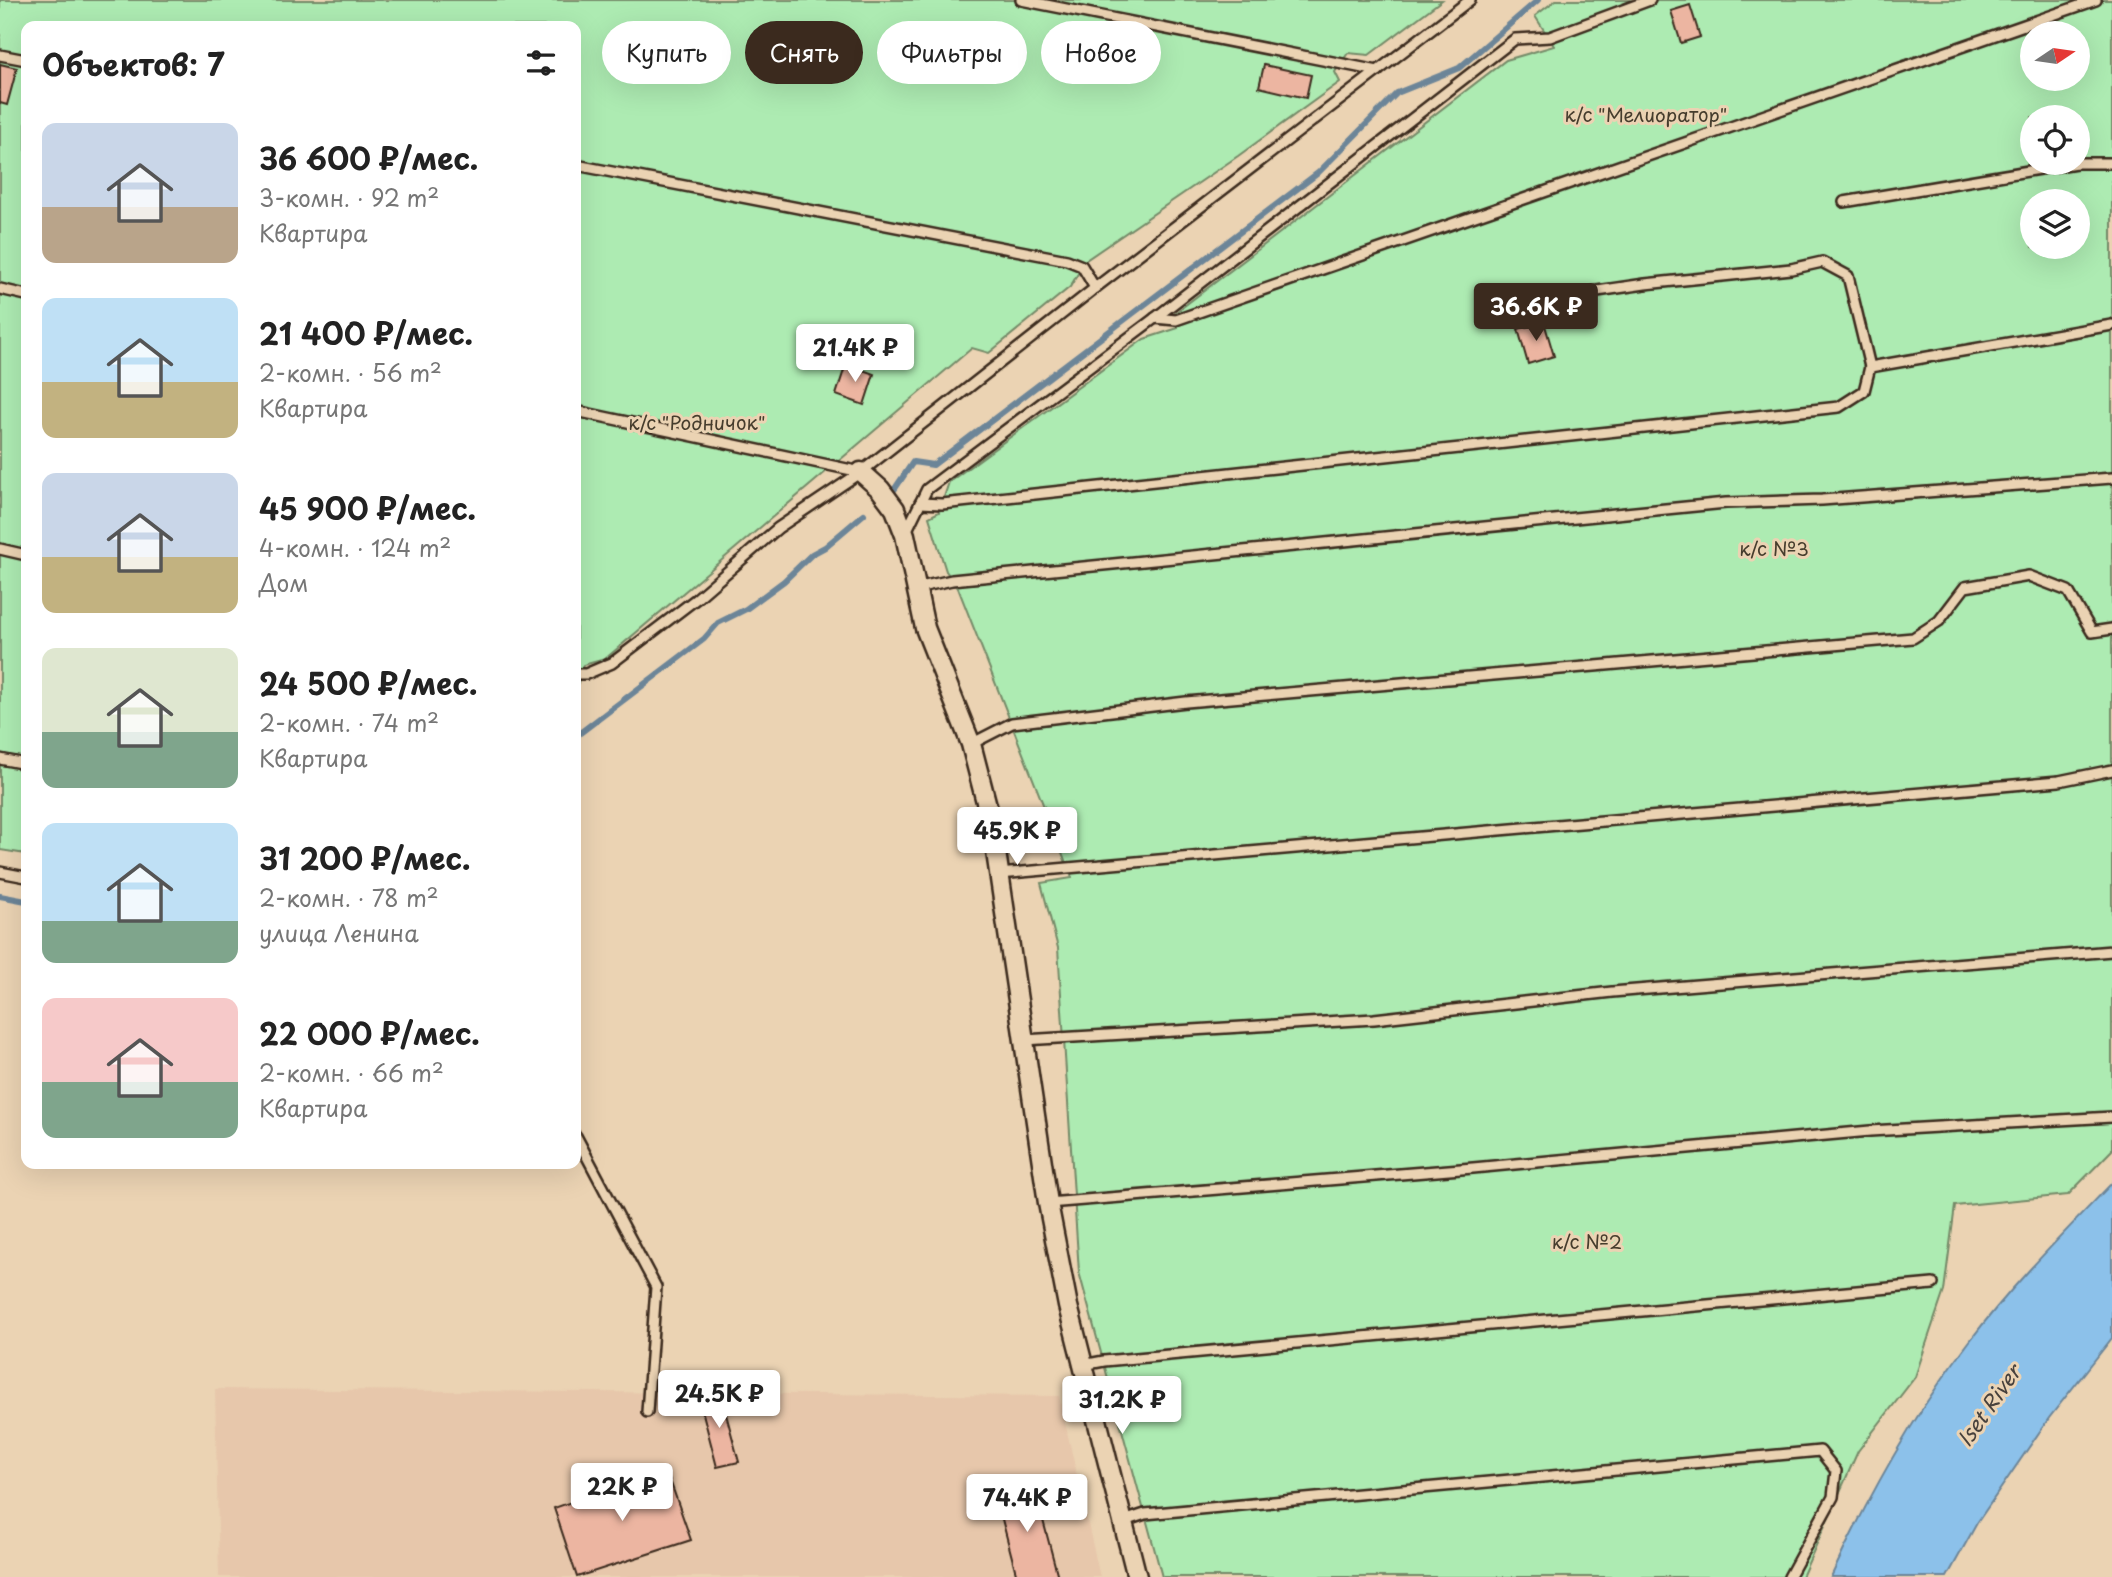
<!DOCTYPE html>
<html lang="ru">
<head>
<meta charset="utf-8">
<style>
	:root { --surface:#fff; --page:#f6f6f6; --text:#222; --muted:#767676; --accent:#3b2a1e }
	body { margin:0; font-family:"Playpen Sans",sans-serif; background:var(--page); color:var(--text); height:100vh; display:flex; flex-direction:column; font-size:26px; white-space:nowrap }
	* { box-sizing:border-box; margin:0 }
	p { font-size:23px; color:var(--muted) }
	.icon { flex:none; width:38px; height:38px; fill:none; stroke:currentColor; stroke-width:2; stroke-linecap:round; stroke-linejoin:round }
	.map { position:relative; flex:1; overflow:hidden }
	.drawer { position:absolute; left:21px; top:21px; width:560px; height:1148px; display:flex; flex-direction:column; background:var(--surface); border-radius:14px; box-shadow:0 7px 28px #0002 }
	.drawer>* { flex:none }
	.top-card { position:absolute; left:602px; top:21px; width:665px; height:63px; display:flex; gap:14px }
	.needle { width:46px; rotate:77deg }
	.fabs { position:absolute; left:2020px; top:21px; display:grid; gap:14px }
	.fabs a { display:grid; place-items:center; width:70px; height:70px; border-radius:50%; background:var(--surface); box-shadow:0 7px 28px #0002; font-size:35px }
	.price { position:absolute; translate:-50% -60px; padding:0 16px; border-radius:7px; background:#fff; color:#222; font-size:23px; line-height:46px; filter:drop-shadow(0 2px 4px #0008) }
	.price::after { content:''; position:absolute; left:50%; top:42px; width:21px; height:16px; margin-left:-10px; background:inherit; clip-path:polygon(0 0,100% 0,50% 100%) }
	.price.active { background:var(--accent); color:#fff }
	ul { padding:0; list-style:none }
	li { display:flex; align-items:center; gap:21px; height:175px; padding:0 21px }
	li span { display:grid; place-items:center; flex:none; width:196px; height:140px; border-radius:14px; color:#555 }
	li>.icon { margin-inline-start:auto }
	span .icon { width:84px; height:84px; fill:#fffc; stroke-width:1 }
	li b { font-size:30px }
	h2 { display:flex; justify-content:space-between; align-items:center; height:84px; padding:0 21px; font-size:30px }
	.chip { padding:0 24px; border-radius:32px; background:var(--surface); box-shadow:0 7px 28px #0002; font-size:24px; line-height:63px }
	.chip.active { background:var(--accent); color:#fff }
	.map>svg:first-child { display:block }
	.built { fill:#e7c7ab }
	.green { fill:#adebb2; stroke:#748a68; stroke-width:2; fill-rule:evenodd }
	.water { fill:#8cc1ea; stroke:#6c8598; stroke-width:2 }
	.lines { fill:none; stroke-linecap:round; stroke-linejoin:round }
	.stream { stroke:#6c8598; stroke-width:6 }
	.building { fill:#ecb5a1; stroke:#3b2a1e; stroke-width:2 }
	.service-casing { stroke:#3b2a1e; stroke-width:14 }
	.minor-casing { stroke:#3b2a1e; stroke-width:23 }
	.service { stroke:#ebd3b3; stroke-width:9 }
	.minor { stroke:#ebd3b3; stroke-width:18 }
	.labels { text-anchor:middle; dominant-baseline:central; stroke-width:6; stroke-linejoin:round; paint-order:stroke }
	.park-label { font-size:19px; fill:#463d2d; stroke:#ebd3b3 }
	.water-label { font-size:21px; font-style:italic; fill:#47413d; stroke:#ebd3b3 }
</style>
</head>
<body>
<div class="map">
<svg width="2112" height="1577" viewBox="0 0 2112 1577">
	<rect width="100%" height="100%" fill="#ebd3b3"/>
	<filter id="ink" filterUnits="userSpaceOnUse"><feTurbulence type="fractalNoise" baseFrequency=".0143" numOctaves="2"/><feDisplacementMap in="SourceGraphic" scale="14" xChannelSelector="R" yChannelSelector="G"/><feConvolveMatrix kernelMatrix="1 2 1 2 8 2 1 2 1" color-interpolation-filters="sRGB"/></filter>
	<g filter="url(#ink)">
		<polygon class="built" points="215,1389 1059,1396 1100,1577 219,1577"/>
		<g class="green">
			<polygon points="0,0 1442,0 1369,55 1348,53 1335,72 1340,82 1238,156 1086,260 1070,287 989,353 972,348 605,659 583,665 576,690 576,26 26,26 26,854 0,850"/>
			<path d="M1556 0H2112V1150L2068 1195 1955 1206 1944 1291 1915 1377 1858 1451 1802 1577H1162L1079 1272 1058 948 1041 883 1072 878 958 588 946 571 929 517 939 512 949 482 1144 339 1178 328 1175 313 1506 60 1554 46 1535 16ZM2032 33H2077V79H2032ZM2032 117H2077V163H2032ZM2032 201H2077V247H2032Z"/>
		</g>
		<path class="water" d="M2112 1183V1338L2049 1418 1977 1523 1947 1577H1831C1869 1495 1914 1414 1969 1342 2012 1285 2063 1234 2112 1183Z"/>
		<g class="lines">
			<g class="stream">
				<polyline points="894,490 913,462 933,465 1318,173 1397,93 1459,68 1538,0"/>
				<polyline points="576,736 704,639 718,623 746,609 784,581 812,554 825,547 864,514"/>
				<polyline points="0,896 26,901"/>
			</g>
		</g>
		<g class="building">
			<polygon points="1690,5 1700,37 1681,43 1671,11"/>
			<polygon points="1059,43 1083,49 1077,73 1053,66"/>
			<polygon points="0,64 17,68 7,105 0,103"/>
			<polygon points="1264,65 1311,75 1306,98 1259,87"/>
			<polygon points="1544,322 1554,356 1528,364 1518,329"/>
			<polygon points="846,364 874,374 864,405 836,395"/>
			<polygon points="720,1392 739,1462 717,1467 699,1398"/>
			<polygon points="666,1469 691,1540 577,1577 554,1508"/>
			<polygon points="1034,1486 1058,1577 1017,1577 996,1496"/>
		</g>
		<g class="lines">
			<defs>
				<g id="service">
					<polyline points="1021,0 1378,71"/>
					<polyline points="0,55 26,60"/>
					<polyline points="2077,163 2112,163"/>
					<polyline points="576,165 1067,260 1082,266 1095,288"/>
					<polyline points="1844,202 2076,163"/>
					<polyline points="0,289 26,295"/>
					<polyline points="1536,300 1645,284 1791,269 1822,262 1848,276 1870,367"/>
					<polyline points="1155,318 1176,320 2096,0"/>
					<polyline points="576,411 861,472"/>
					<polyline points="920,503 942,504 1839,407 1864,391 1870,367 2112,325"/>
					<polyline points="905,534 927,489 1155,318 1515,39 1550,37 1650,0"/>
					<polyline points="0,549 26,555"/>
					<polyline points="916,588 952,580 1726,503 1822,500 2112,478"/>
					<polyline points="576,674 586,674 612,663 696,599 778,528 861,472 1095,288 1470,0"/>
					<polyline points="971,744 1012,723 1186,702 1913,638 1939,621 1965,587 2029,576 2068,591 2092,632 2112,629"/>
					<polyline points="0,759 26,764"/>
					<polyline points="0,872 26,877"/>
					<polyline points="999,874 2059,781 2112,770"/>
					<polyline points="1024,1040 1374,1019 1612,992 2112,951"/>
					<polyline points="576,1136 656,1287 647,1412"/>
					<polyline points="1048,1203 1473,1168 1870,1131 2112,1117"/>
					<polyline points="1083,1365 1104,1361 1933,1284"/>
					<polyline points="1124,1521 1145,1514 1820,1451 1836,1471 1833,1497 1789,1577"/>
				</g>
				<polyline id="minor" points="861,472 880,489 895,509 905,535 925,628 971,744 992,825 1048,1203 1068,1306 1137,1577"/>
			</defs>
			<use href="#service" class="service-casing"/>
			<use href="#minor" class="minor-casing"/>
			<use href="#service" class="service"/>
			<use href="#minor" class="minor"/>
		</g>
	</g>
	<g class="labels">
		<g class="park-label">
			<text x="1646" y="114">к/с "Мелиоратор"</text>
			<text x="697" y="422">к/с "Родничок"</text>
			<text x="1774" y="548">к/с №3</text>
			<text x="1587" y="1241">к/с №2</text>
		</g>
		<g class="water-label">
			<text transform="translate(1988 1405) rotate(-55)">Iset River</text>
		</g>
	</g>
</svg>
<div class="fabs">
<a><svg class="needle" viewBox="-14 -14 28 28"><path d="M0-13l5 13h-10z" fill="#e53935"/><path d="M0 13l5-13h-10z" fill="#767676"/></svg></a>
<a><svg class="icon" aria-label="locate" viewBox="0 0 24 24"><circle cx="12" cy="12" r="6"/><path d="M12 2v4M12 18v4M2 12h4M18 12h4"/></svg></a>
<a><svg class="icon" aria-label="layers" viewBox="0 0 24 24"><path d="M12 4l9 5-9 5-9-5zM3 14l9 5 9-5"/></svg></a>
</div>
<b class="price active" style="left:1536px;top:343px">36.6K ₽</b>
<b class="price" style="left:855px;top:384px">21.4K ₽</b>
<b class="price" style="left:1017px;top:867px">45.9K ₽</b>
<b class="price" style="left:719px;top:1430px">24.5K ₽</b>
<b class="price" style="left:1122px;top:1436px">31.2K ₽</b>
<b class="price" style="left:622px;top:1523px">22K ₽</b>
<b class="price" style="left:1027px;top:1534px">74.4K ₽</b>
<div class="top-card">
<a class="chip">Купить</a>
<a class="chip active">Снять</a>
<a class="chip">Фильтры</a>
<a class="chip">Новое</a>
</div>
<section class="drawer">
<h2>Объектов: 7<svg class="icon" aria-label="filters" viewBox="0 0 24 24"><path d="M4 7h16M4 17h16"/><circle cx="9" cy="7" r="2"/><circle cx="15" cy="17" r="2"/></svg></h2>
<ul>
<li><span style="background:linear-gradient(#c9d6e8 60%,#b9a48a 0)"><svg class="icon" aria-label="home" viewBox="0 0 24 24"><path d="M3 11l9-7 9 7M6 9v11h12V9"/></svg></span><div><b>36 600 ₽/мес.</b><p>3-комн. · 92 m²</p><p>Квартира</p></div></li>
<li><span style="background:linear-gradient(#bfe0f5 60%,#c2b280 0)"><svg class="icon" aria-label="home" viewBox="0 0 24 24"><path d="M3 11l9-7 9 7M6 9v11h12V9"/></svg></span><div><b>21 400 ₽/мес.</b><p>2-комн. · 56 m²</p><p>Квартира</p></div></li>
<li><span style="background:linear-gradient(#c9d6e8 60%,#c2b280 0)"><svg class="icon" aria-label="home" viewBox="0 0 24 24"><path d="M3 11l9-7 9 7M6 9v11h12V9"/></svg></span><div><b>45 900 ₽/мес.</b><p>4-комн. · 124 m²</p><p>Дом</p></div></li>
<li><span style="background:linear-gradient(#dfe7d0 60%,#7fa58c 0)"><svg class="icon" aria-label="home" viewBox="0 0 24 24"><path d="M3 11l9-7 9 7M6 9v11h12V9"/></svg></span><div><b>24 500 ₽/мес.</b><p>2-комн. · 74 m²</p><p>Квартира</p></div></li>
<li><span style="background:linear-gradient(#bfe0f5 70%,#7fa58c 0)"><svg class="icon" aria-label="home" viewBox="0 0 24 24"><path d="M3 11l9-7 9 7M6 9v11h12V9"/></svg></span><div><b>31 200 ₽/мес.</b><p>2-комн. · 78 m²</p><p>улица Ленина</p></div></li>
<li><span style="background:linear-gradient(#f6c9c9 60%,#7fa58c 0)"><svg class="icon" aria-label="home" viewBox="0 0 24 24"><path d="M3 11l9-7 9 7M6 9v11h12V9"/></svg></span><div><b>22 000 ₽/мес.</b><p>2-комн. · 66 m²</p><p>Квартира</p></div></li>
</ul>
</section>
</div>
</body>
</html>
